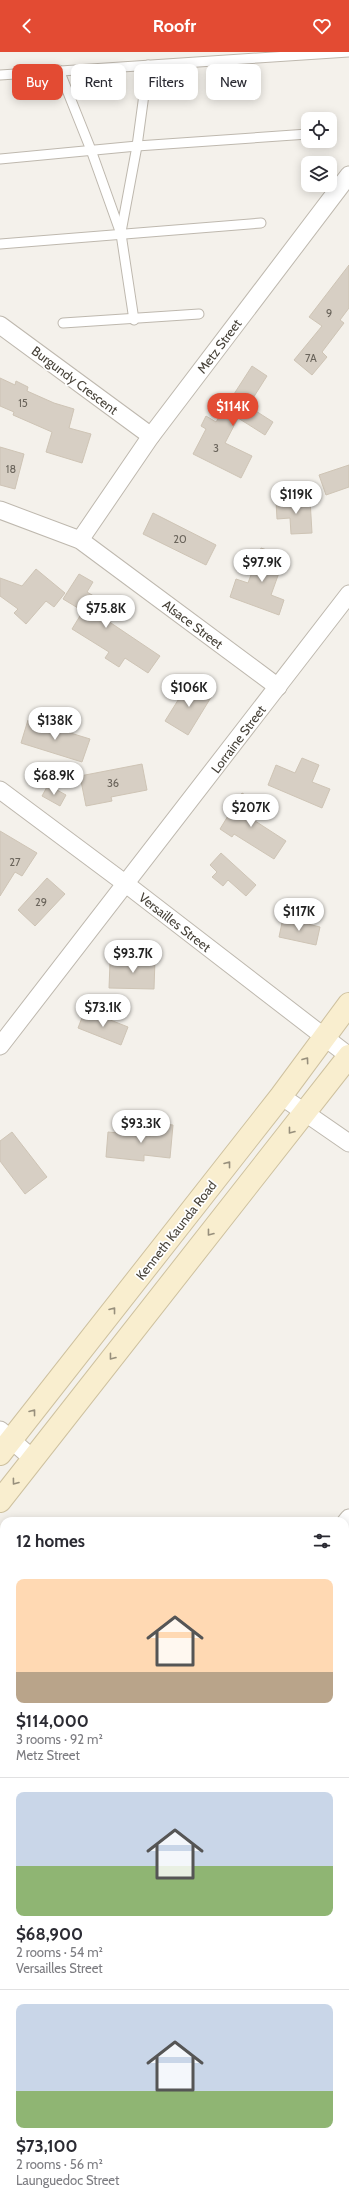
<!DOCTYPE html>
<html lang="en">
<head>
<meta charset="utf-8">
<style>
	:root { --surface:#fff; --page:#f2f2f3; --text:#2b2b33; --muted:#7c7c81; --line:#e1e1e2; --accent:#e34b33 }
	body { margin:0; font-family:Cabin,sans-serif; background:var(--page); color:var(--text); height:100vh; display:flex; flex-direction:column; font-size:15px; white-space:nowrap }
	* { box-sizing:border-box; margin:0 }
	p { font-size:13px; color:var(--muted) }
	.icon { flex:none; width:22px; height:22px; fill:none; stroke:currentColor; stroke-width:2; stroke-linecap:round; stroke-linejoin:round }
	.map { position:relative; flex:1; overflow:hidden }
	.sheet { position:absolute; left:0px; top:1465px; width:349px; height:692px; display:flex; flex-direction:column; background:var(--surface); border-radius:12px 12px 0 0; box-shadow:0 2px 10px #0003 }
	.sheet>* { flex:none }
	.top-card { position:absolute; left:12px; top:12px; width:325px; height:36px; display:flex; gap:8px }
	.tools { position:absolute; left:301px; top:60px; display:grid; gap:8px }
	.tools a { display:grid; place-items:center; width:36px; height:36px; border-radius:8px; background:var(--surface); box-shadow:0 2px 10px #0003; font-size:20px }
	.price { position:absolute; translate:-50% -34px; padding:0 9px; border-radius:14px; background:#fff; color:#222; font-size:13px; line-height:26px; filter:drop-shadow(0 1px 2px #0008) }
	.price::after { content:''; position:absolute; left:50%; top:24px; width:12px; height:9px; margin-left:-6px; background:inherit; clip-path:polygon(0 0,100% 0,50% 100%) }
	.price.current { background:var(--accent); color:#fff }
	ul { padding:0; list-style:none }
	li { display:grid; align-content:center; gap:8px; height:212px; padding:0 16px }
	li+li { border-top:1px solid var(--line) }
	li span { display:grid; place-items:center; height:124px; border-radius:8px; color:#555 }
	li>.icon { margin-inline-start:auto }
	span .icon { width:72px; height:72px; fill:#fffc; stroke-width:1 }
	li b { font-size:17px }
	h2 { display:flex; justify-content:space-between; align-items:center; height:48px; padding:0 16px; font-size:17px }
	.tag { padding:0 14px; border-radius:8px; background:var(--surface); box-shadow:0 2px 10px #0003; font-size:14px; line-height:36px }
	.tag.current { background:var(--accent); color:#fff }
	header { display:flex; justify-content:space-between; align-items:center; height:52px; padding:0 16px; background:var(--accent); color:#fff; font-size:18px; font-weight:700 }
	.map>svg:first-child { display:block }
	.green { fill:#d0e3b8 }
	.building { fill:#d7cfc4; stroke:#cec4b5 }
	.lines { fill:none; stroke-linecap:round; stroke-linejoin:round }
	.service-casing { stroke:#beb8ae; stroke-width:11 }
	.minor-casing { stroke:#beb8ae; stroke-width:19 }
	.secondary-casing { stroke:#cec19f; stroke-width:24 }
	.service { stroke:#fff; stroke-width:9 }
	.minor { stroke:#fff; stroke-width:17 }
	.secondary { stroke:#f9eecf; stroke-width:22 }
	.oneway { stroke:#978f7c }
	.labels { text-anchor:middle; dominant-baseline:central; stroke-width:3.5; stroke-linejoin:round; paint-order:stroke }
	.number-label { font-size:11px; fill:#6b655c }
	.street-label { font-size:13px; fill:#474239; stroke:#fff }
</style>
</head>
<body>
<header><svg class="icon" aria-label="back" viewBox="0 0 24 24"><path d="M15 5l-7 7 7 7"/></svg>Roofr<svg class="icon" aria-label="heart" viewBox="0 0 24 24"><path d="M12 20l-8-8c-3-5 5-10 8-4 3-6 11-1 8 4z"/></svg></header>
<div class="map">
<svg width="349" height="2157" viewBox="0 0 349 2157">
	<rect width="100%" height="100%" fill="#f4f1eb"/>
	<g class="green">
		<polygon points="349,1717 349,2119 345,2118 345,1722"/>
		<polygon points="4,1993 4,2057 0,2056 0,1995"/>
	</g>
	<g class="building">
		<polygon points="349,213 349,256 340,268 344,271 322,300 327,305 312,323 294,308 322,274 309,265"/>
		<polygon points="252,314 267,324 248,354 273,370 265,383 238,366 225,391 252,404 241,426 193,402 206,377 201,374 206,364 216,370"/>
		<polygon points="0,326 15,333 16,329 28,335 27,339 54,351 74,357 69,376 91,382 82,411 46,400 52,380 13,363 14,360 0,354"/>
		<polygon points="0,395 24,402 15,437 0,433"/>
		<polygon points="349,413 349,435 326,443 319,423"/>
		<polygon points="310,447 312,481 291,482 290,466 277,467 276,449"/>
		<polygon points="153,461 216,493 206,513 143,482"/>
		<polygon points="261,496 285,504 271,543 284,548 279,563 230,545 236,527 248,531"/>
		<polygon points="36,517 65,541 54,555 46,549 26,572 14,561 18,557 0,544 0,526 22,534"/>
		<polygon points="79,522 93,530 87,540 112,555 105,567 160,604 148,621 125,606 119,615 105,606 109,600 72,577 83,559 63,547"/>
		<polygon points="190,629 213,642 188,683 165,669"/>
		<polygon points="28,668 90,687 82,710 21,691"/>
		<polygon points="302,706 319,713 312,730 330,737 322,756 268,733 276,713 295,721"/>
		<polygon points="142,712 147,738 111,745 112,749 86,754 80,724"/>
		<polygon points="48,733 66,743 60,754 42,744"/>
		<polygon points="242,741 258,751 249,765 286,789 274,807 234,782 232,785 220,777"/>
		<polygon points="0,779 37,801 22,824 15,820 0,844"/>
		<polygon points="221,801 256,833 246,844 228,828 223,834 212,825 217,820 210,813"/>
		<polygon points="47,826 65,842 35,874 18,858"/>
		<polygon points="283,866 320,875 316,893 279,885"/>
		<polygon points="123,906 155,907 154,937 109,936 110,911 123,911"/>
		<polygon points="85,958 128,975 121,993 78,976"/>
		<polygon points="153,1071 173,1073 170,1106 144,1103 144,1109 106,1105 108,1080 151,1084"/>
		<polygon points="12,1080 47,1125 25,1142 0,1109 0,1089"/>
	</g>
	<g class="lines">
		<defs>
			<g id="service">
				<polyline points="59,18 91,98 121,182 134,268"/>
				<polyline points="0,23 349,0"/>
				<polyline points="0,107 137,94 308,82"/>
				<polyline points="121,180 137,94 148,13"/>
				<polyline points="0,192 261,171"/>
				<polyline points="63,271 199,262"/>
			</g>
			<g id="minor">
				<polyline points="0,273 151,384"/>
				<polyline points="0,458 80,488 278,635"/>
				<polyline points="80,488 151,384 349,123"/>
				<polyline points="0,738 126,832 349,1004"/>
				<polyline points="0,994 349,542"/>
				<polyline points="281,1044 349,1091"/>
				<polyline points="0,1378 33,1407"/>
				<polyline points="345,1471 349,1466"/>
				<polyline points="0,1833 4,1831"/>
			</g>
			<g id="secondary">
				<polyline points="0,1402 281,1044 349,952"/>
				<polyline points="0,1449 349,1004"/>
			</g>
		</defs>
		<use href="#service" class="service-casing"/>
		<use href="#minor" class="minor-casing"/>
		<use href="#secondary" class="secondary-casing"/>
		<use href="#service" class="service"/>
		<use href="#minor" class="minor"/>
		<use href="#secondary" class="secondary"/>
	</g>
	<defs><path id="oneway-chevron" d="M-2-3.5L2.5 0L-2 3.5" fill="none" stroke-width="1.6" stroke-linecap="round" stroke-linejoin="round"/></defs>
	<g class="oneway">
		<use href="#oneway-chevron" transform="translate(306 1008) rotate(-54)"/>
		<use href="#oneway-chevron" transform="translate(291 1079) rotate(128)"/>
		<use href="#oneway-chevron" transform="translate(228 1112) rotate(-52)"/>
		<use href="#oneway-chevron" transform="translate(210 1181) rotate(128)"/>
		<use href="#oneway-chevron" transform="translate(113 1258) rotate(-52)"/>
		<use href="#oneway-chevron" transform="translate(112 1305) rotate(128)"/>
		<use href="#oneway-chevron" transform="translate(33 1360) rotate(-52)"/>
		<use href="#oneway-chevron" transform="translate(15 1430) rotate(127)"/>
	</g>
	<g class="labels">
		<g class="number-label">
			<text x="329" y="261">9</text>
			<text x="311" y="306">7A</text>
			<text x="23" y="351">15</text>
			<text x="216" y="396">3</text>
			<text x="11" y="417">18</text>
			<text x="180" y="487">20</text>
			<text x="113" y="731">36</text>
			<text x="15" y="810">27</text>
			<text x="41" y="850">29</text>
		</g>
		<g class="street-label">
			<text transform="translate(219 294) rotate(-53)">Metz Street</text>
			<text transform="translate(75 328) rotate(37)">Burgundy Crescent</text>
			<text transform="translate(193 572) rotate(37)">Alsace Street</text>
			<text transform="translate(238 687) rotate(-53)">Lorraine Street</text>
			<text transform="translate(175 870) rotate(38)">Versailles Street</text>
			<text transform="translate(176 1178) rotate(-52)">Kenneth Kaunda Road</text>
		</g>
	</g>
</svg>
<div class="tools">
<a><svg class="icon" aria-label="locate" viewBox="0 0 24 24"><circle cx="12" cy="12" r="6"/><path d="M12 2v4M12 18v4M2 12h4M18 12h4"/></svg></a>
<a><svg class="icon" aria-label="layers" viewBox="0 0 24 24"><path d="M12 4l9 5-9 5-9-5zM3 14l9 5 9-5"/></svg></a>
</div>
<b class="price current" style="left:233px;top:375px">$114K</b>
<b class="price" style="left:296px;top:463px">$119K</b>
<b class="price" style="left:262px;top:531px">$97.9K</b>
<b class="price" style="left:106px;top:577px">$75.8K</b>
<b class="price" style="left:189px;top:656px">$106K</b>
<b class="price" style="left:55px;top:689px">$138K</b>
<b class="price" style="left:54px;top:744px">$68.9K</b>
<b class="price" style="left:251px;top:776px">$207K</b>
<b class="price" style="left:299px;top:880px">$117K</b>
<b class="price" style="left:133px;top:922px">$93.7K</b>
<b class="price" style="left:103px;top:976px">$73.1K</b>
<b class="price" style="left:141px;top:1092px">$93.3K</b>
<div class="top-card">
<a class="tag current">Buy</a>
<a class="tag">Rent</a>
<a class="tag">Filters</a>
<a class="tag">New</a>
</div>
<section class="sheet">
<h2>12 homes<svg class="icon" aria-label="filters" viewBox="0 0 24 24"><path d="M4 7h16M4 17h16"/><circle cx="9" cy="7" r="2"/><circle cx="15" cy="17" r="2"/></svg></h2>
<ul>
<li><span style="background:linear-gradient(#ffd9b3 75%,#b9a48a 0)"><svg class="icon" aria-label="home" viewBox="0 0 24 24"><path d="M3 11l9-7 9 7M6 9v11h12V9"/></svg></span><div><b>$114,000</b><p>3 rooms · 92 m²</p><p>Metz Street</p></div></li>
<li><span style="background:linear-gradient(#c9d6e8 60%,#8fb573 0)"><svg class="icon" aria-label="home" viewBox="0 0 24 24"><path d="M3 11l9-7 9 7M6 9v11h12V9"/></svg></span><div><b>$68,900</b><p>2 rooms · 54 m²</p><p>Versailles Street</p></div></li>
<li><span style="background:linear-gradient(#c9d6e8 70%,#8fb573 0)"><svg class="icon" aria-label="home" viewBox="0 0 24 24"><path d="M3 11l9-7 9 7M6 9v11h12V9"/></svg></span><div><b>$73,100</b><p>2 rooms · 56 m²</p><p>Launguedoc Street</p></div></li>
</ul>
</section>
</div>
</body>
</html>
